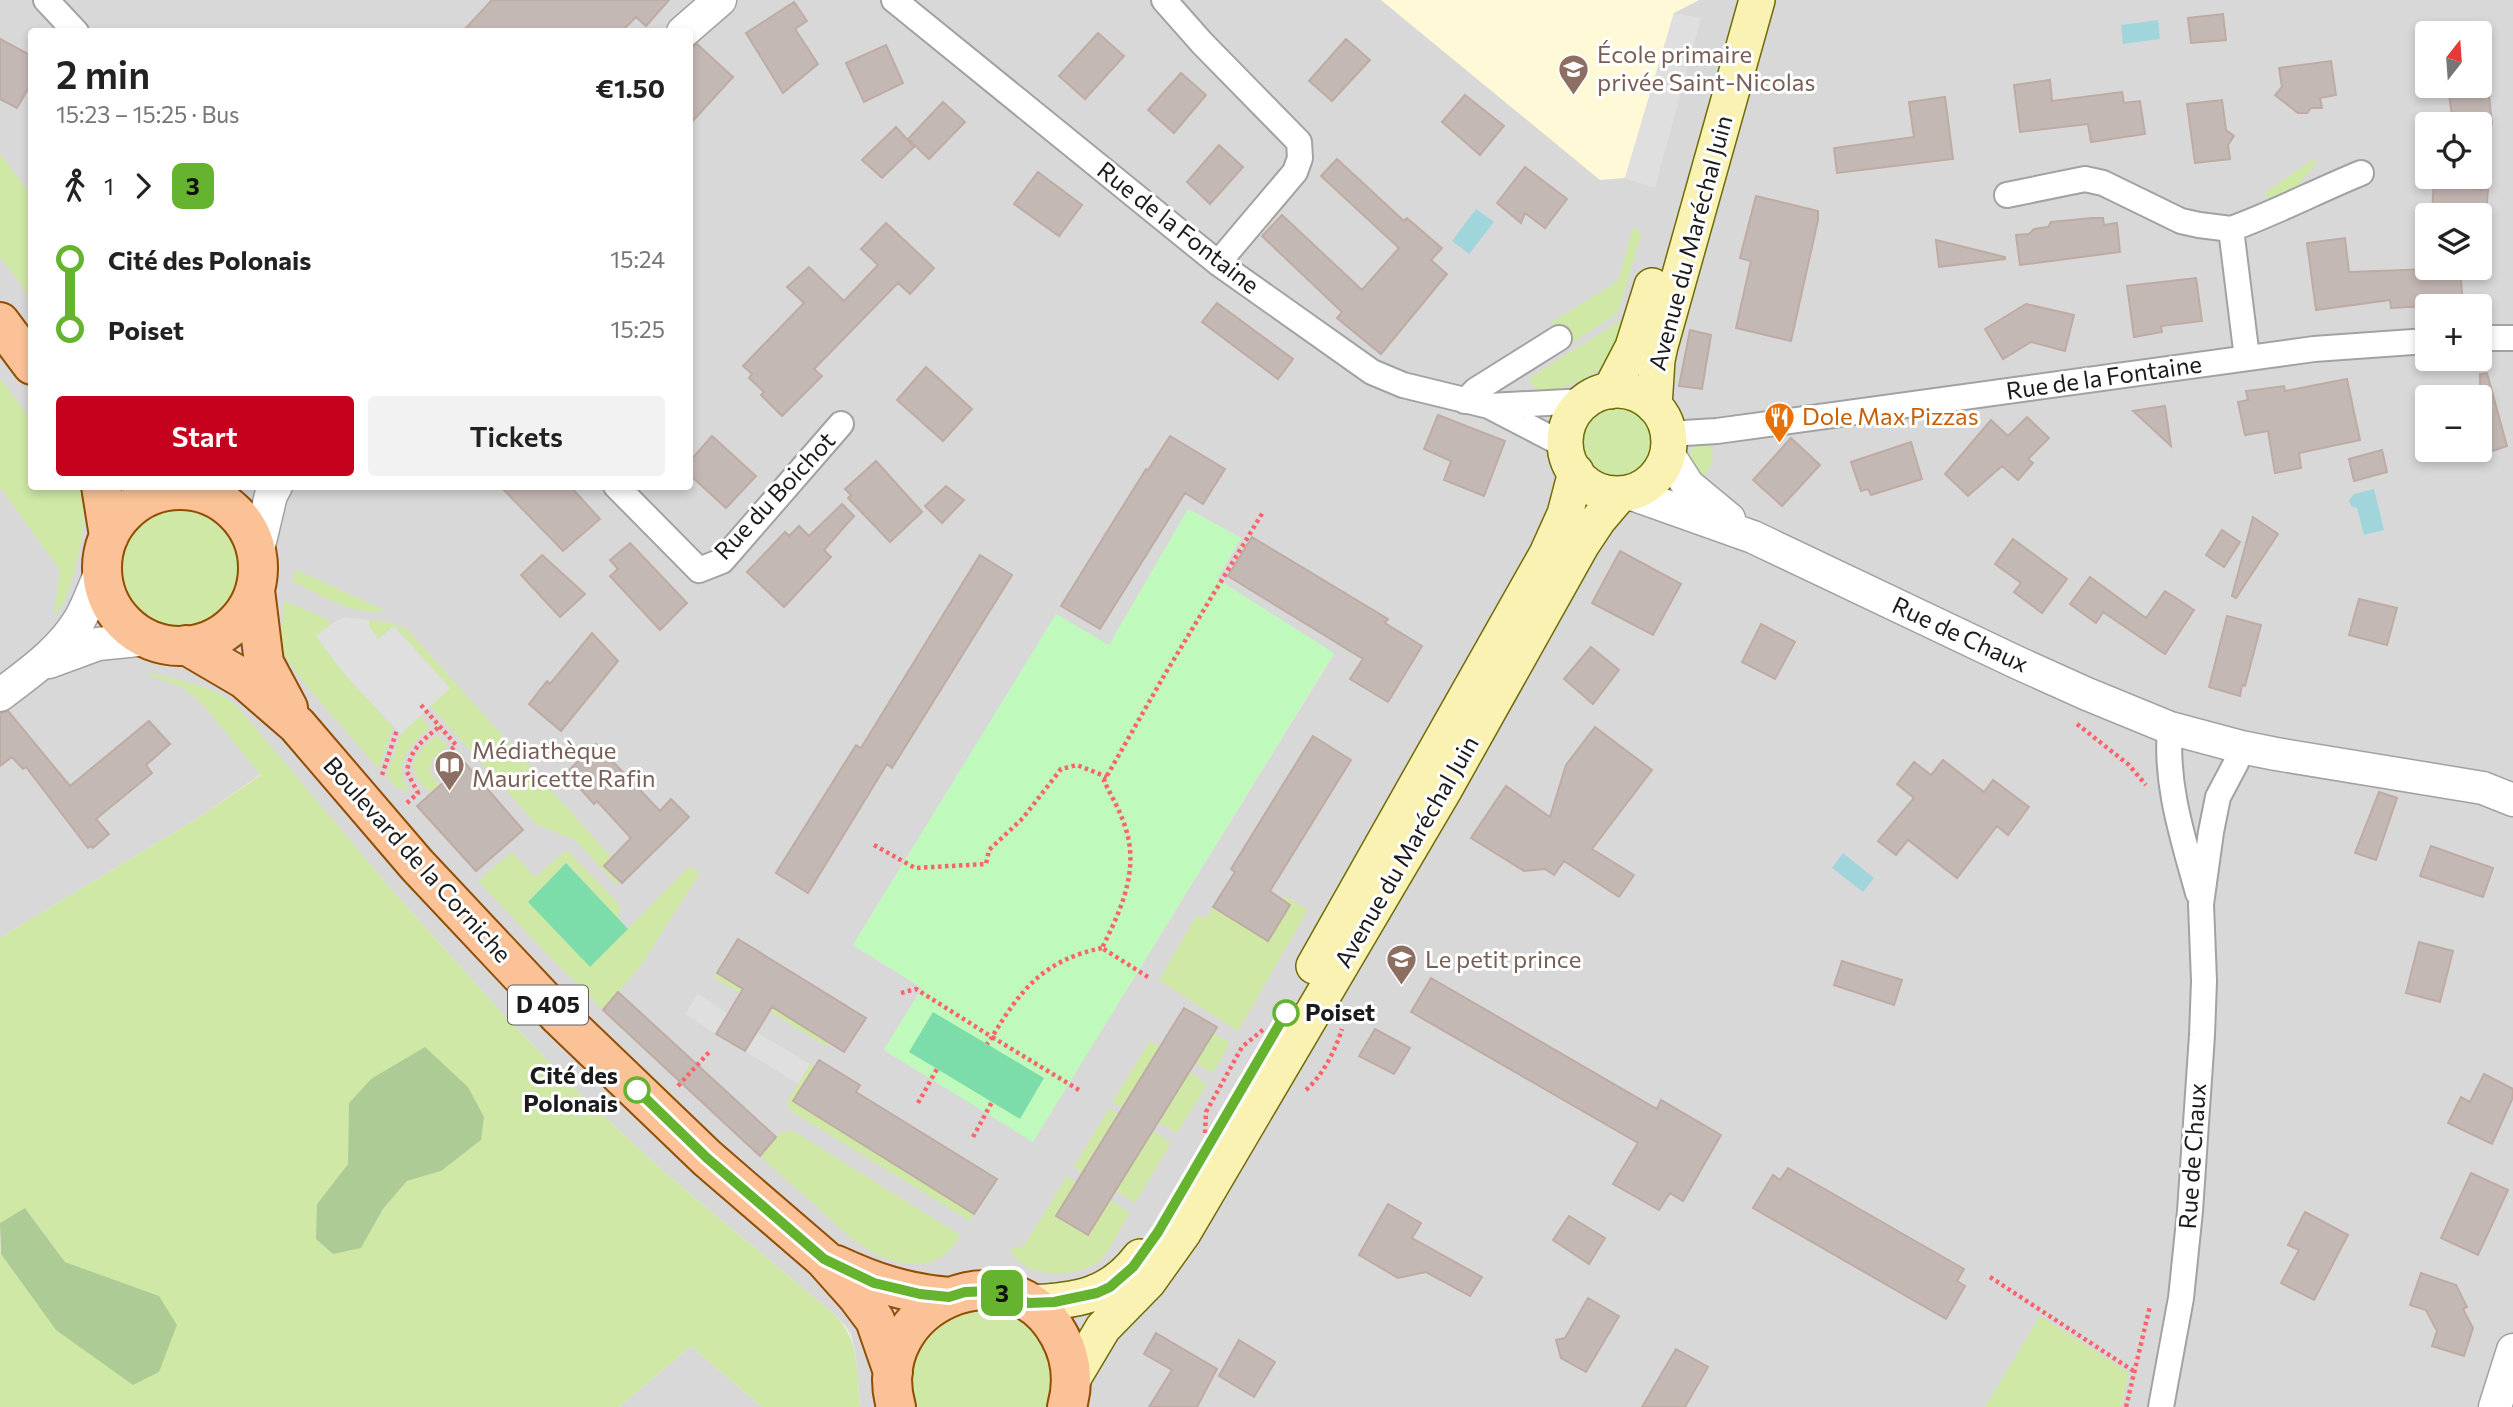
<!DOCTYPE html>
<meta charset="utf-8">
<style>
:root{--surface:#fff;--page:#f2f2f2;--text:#222;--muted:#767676;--accent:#c5011d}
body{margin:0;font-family:Commissioner,sans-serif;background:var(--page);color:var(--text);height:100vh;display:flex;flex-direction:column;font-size:26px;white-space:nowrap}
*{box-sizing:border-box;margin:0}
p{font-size:23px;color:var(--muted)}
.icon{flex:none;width:38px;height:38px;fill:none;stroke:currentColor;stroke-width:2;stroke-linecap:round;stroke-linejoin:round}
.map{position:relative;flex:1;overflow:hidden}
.side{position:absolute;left:28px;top:28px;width:665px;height:462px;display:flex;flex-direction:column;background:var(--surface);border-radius:7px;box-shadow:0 4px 10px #0003}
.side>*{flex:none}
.badge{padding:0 14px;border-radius:10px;font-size:24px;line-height:46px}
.needle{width:46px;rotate:17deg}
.controls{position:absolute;left:2415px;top:21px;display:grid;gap:14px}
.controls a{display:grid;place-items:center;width:77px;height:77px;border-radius:7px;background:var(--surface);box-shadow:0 4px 10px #0003;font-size:35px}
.map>.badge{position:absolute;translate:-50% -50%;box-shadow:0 0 0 4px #fff}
.legs{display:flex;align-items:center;gap:10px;height:77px;padding:0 28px;font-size:23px}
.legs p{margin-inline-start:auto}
.overview{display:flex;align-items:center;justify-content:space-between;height:119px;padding:0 28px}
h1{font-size:38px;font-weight:600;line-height:52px}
.cta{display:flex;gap:14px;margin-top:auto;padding:14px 28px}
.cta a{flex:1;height:80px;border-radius:7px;background:var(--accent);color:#fff;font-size:28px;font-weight:600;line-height:80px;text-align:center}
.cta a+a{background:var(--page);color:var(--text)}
ul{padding:0 28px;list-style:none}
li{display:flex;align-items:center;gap:24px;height:70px;font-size:26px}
li i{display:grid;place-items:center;width:10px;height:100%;margin:0 9px;background:currentColor}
li i::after{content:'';width:18px;height:18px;margin:-9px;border:5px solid;border-radius:50%;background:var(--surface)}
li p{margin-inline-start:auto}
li:first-child i{background:linear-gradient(#0000 50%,currentColor 0)}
li:last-child i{background:linear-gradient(currentColor 50%,#0000 0)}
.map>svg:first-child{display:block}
</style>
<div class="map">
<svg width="2513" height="1407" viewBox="0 0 2513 1407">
<rect width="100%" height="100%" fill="#ede7e0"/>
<!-- residential -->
<path fill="#d9d8d8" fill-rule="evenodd" d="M0,0h2513v1407h-1653l-4,-50 -5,-23 -5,-8 -12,-12 -169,-141 -84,-78 -78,-81 -113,-126 -109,-128 -83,58 -198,120zM32,32h658v454h-658zM2427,33h53v53h-53zM2427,124h53v53h-53zM2427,215h53v53h-53zM2427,306h53v53h-53zM2427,397h53v53h-53zM1188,509l53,29 -24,41 117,75 -301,487 -149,-91 38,-62 -69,-43 203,-330 53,31zM225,523l10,12 6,13 -83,81 -12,-7 -11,-9z
M691,1346l71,61h-143z"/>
<!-- education -->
<path fill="#fff9d7" d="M1381,0h318l-25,13 -49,165 -25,2z"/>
<!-- grass -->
<path fill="#cfe8a5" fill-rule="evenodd" d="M0,154l31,41v103l-31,-41z
M2315,158l1,6 -26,31 -23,5 -1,-8z
M1633,228l7,4 1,3 -23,78 -51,33 -15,-24 66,-41z
M1628,316c-6,13 -11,34 -20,45 -15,17 -49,29 -70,33l-9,-16z
M0,378l31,42 1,66 47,1 2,4c2,11 4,22 3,33 -4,24 -13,76 -30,92l6,-46 -60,-83z
M1581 442a37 37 0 1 1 74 0a37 37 0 1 1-74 0Z
M1711,445l2,15 -11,23 -13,-21 1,-11 6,-5z
M118 569a63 63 0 1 1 126 0a63 63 0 1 1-126 0Z
M296,570l88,40c-26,9 -69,-18 -92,-29z
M284,601l43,18 4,5 -14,12 28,39 48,52 -14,42 -73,-84 -21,-28 -4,-15z
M369,620l22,3 16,6 205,229 -8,8 18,17h-7l-41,-44 -37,-14 -107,-119 20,-18 -55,-61 -16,12 -11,-12z
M153,673c28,8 62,13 84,33l153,182 113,126 78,81 84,78 169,141c27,28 22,56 26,93h-98l-71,-61 -72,61h-619v-158l1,6 107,23 -43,-16 -39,-53 -26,14v-285l198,-120 63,-43 -60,-73 -19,-15 -36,-13zM348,1164l93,7 -34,10 -24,28 -22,39 -44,-44z
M420,716l10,11c-17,15 -41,40 -21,62l-5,2 -8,-4 -10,-11 15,-42z
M437,735l11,11 -15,13 -4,11 10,16 -8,7c-28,-25 -21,-36 6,-58z
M512,852l23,25 29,-25h5l48,50 4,7 -4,9 -50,-55 23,104 97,-98 5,-1 8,5 -60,94 -37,43 -55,-55 -70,-74z
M1284,896l24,14 -70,121 -79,-51 37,-64 6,2 7,-3 4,-8 55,34 22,-36 -8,-5z
M717,973l112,70 -2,4 -113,-70z
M1214,1033l16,10 -17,30 -18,-10z
M1150,1041l10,6 -37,61 -11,-6z
M810,1064l5,2 -21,35 180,113 -4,7 -179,-110 -4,-8 1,-3z
M1190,1072l17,13 -30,48 -19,-11z
M1109,1108l10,6 -37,59 -8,-6z
M788,1131l7,1 165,103c-8,16 -19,26 -37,28 -46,6 -80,-32 -110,-60 -18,-16 -36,-31 -53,-47l20,-23z
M1153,1131l18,12 -36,60 -19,-12z
M1067,1176l9,7 -20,33 32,19 22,-35 20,13c-8,12 -22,42 -33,50 -24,16 -74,16 -87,-14l14,-3z
M992,1306l36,15 26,40 -2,46h-140l-5,-38 30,-49z
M2040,1316l89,57 -8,34h-136z"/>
<!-- forest -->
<path fill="#adcc95" d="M425,1047l43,40 16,30 -3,23 -40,31 -34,10 -24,28 -22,39 -28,6 -17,-15 1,-35 31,-40 1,-61 22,-24z
M25,1208l40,54 94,34 18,29 -18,47 -26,13 -77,-55 -55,-76 -1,-31z"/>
<!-- park -->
<path fill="#bff9bb" d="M1188,509l53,29 -24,41 117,74 -301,489 -149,-92 38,-62 -69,-43 203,-331 53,31z"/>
<!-- pitch -->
<path fill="#7dddaa" d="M566,863l62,66 -38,38 -62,-65z
M933,1012l111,66 -24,41 -111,-67z"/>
<!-- parking -->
<path fill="#dfdfdf" d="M1674,13l27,5 -46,170 -30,-10z
M345,617l24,3v7l9,12 16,-13 56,62 -49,46 -56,-59 -29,-39 15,-12z
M698,994l30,20 -12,20 -31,-20z
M756,1032l54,32 -12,20 -53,-33z"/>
<!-- water -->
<path fill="#a0d6db" d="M2158,20l2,19 -37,5 -2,-19z
M1476,209l18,13 -25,32 -17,-13z
M2374,489l10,41 -20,5 -7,-27 -6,-2 -2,-6 5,-6z
M1843,853l31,25 -11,14 -31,-24z"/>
<!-- building -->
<path fill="#c4b8b4" stroke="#beaba3" stroke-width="2" d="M492,0h177l-23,26 -10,-9 -15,15h-159z
M794,2l13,19 -12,8 23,35 -35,29 -37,-60z
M2223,14l3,26 -35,3 -3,-25z
M1098,33l26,23 -39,43 -26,-23z
M0,39l32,17v26l-15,26 -17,-9z
M1346,39l24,21 -38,41 -23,-20z
M697,44l36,33 -43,47v-75z
M886,45l17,38 -39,19 -18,-39z
M2331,61l5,34 -16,3 2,10h-11l-4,5h-9l-23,-18 7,-8 -3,-19z
M1181,73l25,22 -32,38 -26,-23z
M2050,80l2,21 70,-9 2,11 16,-2 5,33 -54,8 -3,-18 -68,8 -6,-47z
M2448,86h40l4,38h-39z
M1465,95l39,31 -24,29 -38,-33z
M1945,97l8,62 -116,14 -3,-25 80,-11 -5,-35z
M2222,100l4,30 8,6 -6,9 2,14 -35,4 -8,-59z
M943,102l22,20 -36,37 -21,-20z
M896,127l18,20 -32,31 -20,-18z
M1219,145l24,22 -33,37 -23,-22z
M1337,159l67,62 3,-3 35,30 -11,12 16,14 -66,80 -44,-36 5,-6 -80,-76 20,-21 80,75 37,-42 -78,-72z
M1525,167l42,32 -22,29 -20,-15 -4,10 -24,-20z
M1038,172l44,33 -23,31 -45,-32z
M2434,177h41l-1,12 14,1 -2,25h-54z
M1756,196l62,15v9l-27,121 -55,-13 15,-67 -11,-3z
M2092,218h11l1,7 13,-2 3,29 -100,13 -4,-30 13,-1 5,-5 14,-2 3,-5z
M886,223l48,45 -24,26 -12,-11 -84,86 8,7 -40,40 -21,-21 3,-3 -15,-14 3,-4 -9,-8 61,-63 -17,-16 22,-20 35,34 34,-36 -17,-16z
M2345,238l4,34 111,-4 3,36 -72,4 -1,-8 -74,10 -9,-67z
M1936,240l69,17v2l-66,8z
M2196,278l6,43 -41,5 1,6 -28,5 -7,-51z
M1217,303l76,56 -15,20 -76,-57z
M2026,304l48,11 -9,36 -34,-9 -28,17 -18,-30z
M1690,330l21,5 -9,54 -23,-3z
M926,367l46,42 -29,32 -46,-41z
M2487,373l20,73 -27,9v-81z
M2347,379l13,61 -61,13 2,15 -26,5 -7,-42 -23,4 -7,-33 10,-2 -2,-9 38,-5 1,5z
M2165,406l6,40 -38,-35z
M1438,415l67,26 -21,55 -40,-16 7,-19 -27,-12z
M2027,417l22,21 -21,21 5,4 -15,17 -16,-14 -34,30 -23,-22 46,-54 17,16z
M712,436l44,40 -30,32 -36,-33v-14z
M1170,436l55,33 -22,35 -18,-11 -85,136 -39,-23 85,-137 2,1z
M1791,438l29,27 -38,41 -29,-26z
M1911,442l11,37 -51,16 -3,-6 -7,2 -10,-29z
M2382,450l5,22 -33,9 -5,-22z
M876,461l46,51 -32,30 -42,-44 3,-3 -6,-6z
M500,486h70l30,33 -37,32z
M946,486l18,14 -22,23 -17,-17z
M842,504l12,12 -30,34 7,7 -47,50 -37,-35 38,-40 4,4 10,-10 10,10z
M2253,517l25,17 -42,64 -4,-2z
M2222,530l18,12 -16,25 -18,-12z
M1252,537l136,82 -3,4 37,23 -34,56 -38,-23 13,-20 -135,-83z
M2013,539l54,40 -25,34 -28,-21 7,-9 -26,-19z
M630,543l57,60 -27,27 -50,-54 8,-7 -8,-9z
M1620,551l61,33 -28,51 -61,-32z
M542,555l43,39 -25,23 -39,-42z
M980,555l32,20 -120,193 -5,-4 -79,129 -32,-20 80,-128 5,3z
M2090,577l56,41 19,-27 29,19 -29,44 -62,-42 -7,11 -26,-19z
M2359,599l38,9 -10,37 -38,-10z
M2227,616l34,9 -16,61 -3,-1 -2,11 -31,-9z
M1761,624l34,18 -20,37 -33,-17z
M592,633l26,28 -57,70 -32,-27 18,-23 3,3z
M1591,647l28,23 -26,34 -29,-25z
M8,711l62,75 79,-65 21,23 -24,21 6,8 -56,46 13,15 -16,14 -2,-2 -3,2 -62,-81 -3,2 -11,-12 -12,9v-53z
M1595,727l57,43 -60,79 42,26 -15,22 -55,-36 -10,14 -9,-6 -21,2 -53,-33 35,-52 44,31 16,-52z
M1313,736l38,24 -81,131 20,14 -22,36 -55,-34 22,-35 -4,-3z
M596,744l64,67 11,-12 18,18 -67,66 -18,-17 27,-28 -34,-37 -3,3 -28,-31z
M1943,760l41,32 9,-12 36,27 -21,28 -11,-9 -40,52 -49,-38 -12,15 -18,-14 36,-43 -17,-14 17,-22 17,13z
M465,763l58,67 -47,41 -59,-65z
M2379,792l18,6 -21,62 -21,-7z
M2431,846l62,22 -10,29 -63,-21z
M738,939l128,79 -22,34 -72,-45 -27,44 -29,-17 27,-45 -26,-16z
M2419,942l34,9 -13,51 -34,-9z
M1842,961l60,19 -8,25 -60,-20z
M1431,978l226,131 4,-9 60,35 -38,66 -13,-8 -11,17 -46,-26 25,-41 -227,-131z
M618,992l158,145 -16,19 -157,-146z
M1184,1008l33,19 -129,208 -32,-19z
M1375,1029l35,19 -16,26 -35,-18z
M819,1060l41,25 -4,7 141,87 -23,35 -181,-113z
M2484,1074l29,15v8l-21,47 -44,-21 13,-26 9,5z
M1788,1168l176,101 -7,12 8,5 -19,33 -193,-111 20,-33 7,5z
M2471,1173l37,17 -30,65 -37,-17z
M1388,1204l33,19 -9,15 70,39 -12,19 -44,-24 -28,6 -39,-23z
M2305,1212l43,23 -34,65 -33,-17 18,-33 -11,-5z
M1569,1216l36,22 -16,26 -36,-24z
M2421,1273l35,12 11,22 -4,2 10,19 -9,28 -32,-10 5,-15 -11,-21 -16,-5z
M1588,1298l31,18 -33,56 -25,-14 -5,-18 9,-2z
M1156,1333l61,36 -20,38h-48l23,-37 -28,-16z
M1239,1340l36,22 -21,35 -35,-21z
M1676,1349l32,18 -23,40h-43z"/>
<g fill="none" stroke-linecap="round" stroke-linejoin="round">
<defs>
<path id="minor" d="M46,0l30,32
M894,0l324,263 154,109 31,13 86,21 77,40
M1164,0l38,43 97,99 1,16 -5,14 -77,91
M2007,195l78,-16 18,4 78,38 18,4 32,4
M2480,338h33
M2247,358l-16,-129c44,-16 86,-38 130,-56
M1465,401l11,-11 83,-52
M1489,406l97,-5
M1668,434l49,-3 597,-82 113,-8
M616,486l83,84 23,-9 119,-137
M2170,728c-5,57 13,110 28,165
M2161,1407l20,-109 9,-87 12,-176 2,-54 -3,-77 10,-72 7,-35 18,-34 5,-16"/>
<path id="tertiary" d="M683,32l37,-32
M1668,454l20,31 41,34
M200,493l23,-7
M1629,493l124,44 263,125 71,32 83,34 71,19 35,7 207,34 30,12
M257,554l14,-59 5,-9
M49,662l49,-18 50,-5
M0,695c29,-22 61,-44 80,-76 9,-16 15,-34 22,-50
M2495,1407l18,-57"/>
<path id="secondary" d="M1565 442a52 52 0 1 1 104 0a52 52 0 1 1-104 0Z
M1610,391l23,-44 19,-61
M1654,406l3,-46 3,-14 97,-346
M1314,966l233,-412 18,-40 11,-42
M1028,1303c47,-2 82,-6 112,-46
M1072,1380l31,-52 45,-46 35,-49 261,-443 138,-246 16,-24 22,-26"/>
<path id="primary" d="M0,322l32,43
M101,486l8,50
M102 568a78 78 0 1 1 156 0a78 78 0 1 1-156 0Z
M255,590l9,73 24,45
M186,645l58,34 53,46 120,140 141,150 149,143 117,101 33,37 18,24 18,52
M836,1265c39,18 69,28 113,32
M896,1407c-29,-102 113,-164 163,-72 13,23 15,47 8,72"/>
</defs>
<!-- minor casing -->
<use href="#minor" stroke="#a2a2a2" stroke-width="28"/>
<!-- tertiary casing -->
<use href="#tertiary" stroke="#a2a2a2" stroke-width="35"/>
<!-- secondary casing -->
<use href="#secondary" stroke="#6f6b05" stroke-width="38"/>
<!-- primary casing -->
<use href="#primary" stroke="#914d01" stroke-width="42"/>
<!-- path -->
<path stroke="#f9656b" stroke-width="4.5" stroke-dasharray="3.5 3.5" stroke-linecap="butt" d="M421,705l35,40c-11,11 -22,22 -10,35
M2077,724l52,41 17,20
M382,775l15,-45
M407,803l11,-10 -11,-21c3,-23 16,-32 33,-46
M874,845l41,23 71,-4 3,-14 34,-32 38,-49 16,-4 30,12
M1148,977l-46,-29c17,-34 35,-72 26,-111 -4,-19 -15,-38 -24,-56l61,-107 98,-162
M901,993l15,-4 76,48 -5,7
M678,1086l33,-36
M1079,1090l-87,-53c29,-48 52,-77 110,-89
M1306,1090c17,-15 29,-39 36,-61
M918,1103l19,-34
M1205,1133l1,-21 36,-65 23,-19
M973,1137l19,-35
M1990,1277l145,95
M2126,1407l24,-101"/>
<!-- minor -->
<use href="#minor" stroke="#fff" stroke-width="24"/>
<!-- tertiary -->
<use href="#tertiary" stroke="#fff" stroke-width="32"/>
<!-- secondary -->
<use href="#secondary" stroke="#f9f2b2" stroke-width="35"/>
<!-- primary -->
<use href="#primary" stroke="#fbc297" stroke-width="38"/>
</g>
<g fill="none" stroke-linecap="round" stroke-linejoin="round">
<defs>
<path id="line-1" d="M637,1090l70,68 117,101 50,24 46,11 29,3 16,-5 27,-1 19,4 17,8 26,-1 43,-9 13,-6 23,-20 25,-35 128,-219"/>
</defs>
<!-- line-1 casing -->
<use href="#line-1" stroke="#fff" stroke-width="16"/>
<!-- line-1 -->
<use href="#line-1" stroke="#65b32e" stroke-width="10"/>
</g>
<!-- icons -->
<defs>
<symbol id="school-pin" viewBox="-11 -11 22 30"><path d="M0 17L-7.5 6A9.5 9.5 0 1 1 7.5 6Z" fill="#8d6e63" stroke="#fff"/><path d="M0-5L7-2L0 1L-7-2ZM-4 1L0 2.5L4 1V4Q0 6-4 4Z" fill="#fff"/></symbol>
<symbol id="restaurant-pin" viewBox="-11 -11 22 30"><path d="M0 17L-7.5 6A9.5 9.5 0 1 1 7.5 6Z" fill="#e8710a" stroke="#fff"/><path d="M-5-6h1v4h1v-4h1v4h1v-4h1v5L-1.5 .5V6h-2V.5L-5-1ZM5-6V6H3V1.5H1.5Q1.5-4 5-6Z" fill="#fff"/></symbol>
<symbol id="library-pin" viewBox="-11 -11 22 30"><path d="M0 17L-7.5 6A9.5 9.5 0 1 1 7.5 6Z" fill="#8d6e63" stroke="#fff"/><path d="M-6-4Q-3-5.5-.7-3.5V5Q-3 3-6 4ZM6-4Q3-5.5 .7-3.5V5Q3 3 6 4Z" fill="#fff"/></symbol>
</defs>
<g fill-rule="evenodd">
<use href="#school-pin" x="1556" y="52" width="35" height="47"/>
<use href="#restaurant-pin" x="1762" y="400" width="35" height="47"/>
<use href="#library-pin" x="432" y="748" width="35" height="47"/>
<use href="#school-pin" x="1384" y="942" width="35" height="47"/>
</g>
<!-- markers -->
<g fill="#fff" stroke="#65b32e" stroke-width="3.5">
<circle cx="1286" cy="1013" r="12"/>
<circle cx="637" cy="1090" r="12"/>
</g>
<g text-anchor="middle" stroke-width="6" stroke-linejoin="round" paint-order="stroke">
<!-- shield labels -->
<rect fill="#fff" stroke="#5f5f5f" stroke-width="2" x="508" y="985.5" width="80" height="39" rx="5"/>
<g font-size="23" font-weight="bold" fill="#1b1b1b">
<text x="548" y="1013">D 405</text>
</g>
<!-- education labels -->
<g font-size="24" fill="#785e54" stroke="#fff" text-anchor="start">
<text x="1597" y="63">École primaire<tspan x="1597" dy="28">privée Saint-Nicolas</tspan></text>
<text x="472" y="759">Médiathèque<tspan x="472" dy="28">Mauricette Rafin</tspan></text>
<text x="1425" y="968">Le petit prince</text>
</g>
<!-- street labels -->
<g font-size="24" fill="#1b1b1b" stroke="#fff">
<text transform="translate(1178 228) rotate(38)" y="8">Rue de la Fontaine</text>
<text transform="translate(1691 243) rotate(-75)" y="8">Avenue du Maréchal Juin</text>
<text transform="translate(2104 378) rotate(-8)" y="8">Rue de la Fontaine</text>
<text transform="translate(775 496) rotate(-47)" y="8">Rue du Boichot</text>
<text transform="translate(1960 635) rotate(25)" y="8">Rue de Chaux</text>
<text transform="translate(1407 852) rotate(-60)" y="8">Avenue du Maréchal Juin</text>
<text transform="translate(417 860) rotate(48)" y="8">Boulevard de la Corniche</text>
<text transform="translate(2193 1156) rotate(-86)" y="8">Rue de Chaux</text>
</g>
<!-- food labels -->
<g font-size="24" fill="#c56008" stroke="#fff" text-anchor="start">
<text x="1802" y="425">Dole Max Pizzas</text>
</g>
<!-- stop labels -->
<g font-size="24" font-weight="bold" fill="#1b1b1b" stroke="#fff" text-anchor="start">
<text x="1305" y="1021">Poiset</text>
<text x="618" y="1084" text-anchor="end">Cité des<tspan x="618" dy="28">Polonais</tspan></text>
</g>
</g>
</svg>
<div class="controls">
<a><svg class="needle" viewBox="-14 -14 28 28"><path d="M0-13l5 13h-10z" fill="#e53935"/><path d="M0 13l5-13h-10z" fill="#767676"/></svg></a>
<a><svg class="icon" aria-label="locate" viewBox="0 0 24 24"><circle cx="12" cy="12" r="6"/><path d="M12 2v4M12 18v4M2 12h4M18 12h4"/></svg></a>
<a><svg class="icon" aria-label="layers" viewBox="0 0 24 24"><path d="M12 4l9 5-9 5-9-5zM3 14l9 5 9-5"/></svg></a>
<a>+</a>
<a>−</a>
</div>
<b class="badge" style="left:1002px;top:1293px;background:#65b32e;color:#111">3</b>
<section class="side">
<div class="overview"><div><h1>2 min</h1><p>15:23 – 15:25 · Bus</p></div><b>€1.50</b></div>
<div class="legs"><svg class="icon" aria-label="walk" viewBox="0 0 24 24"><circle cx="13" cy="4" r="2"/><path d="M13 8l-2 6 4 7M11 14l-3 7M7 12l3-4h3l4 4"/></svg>1<svg class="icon" aria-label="forward" viewBox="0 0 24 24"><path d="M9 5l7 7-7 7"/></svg><b class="badge" style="background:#65b32e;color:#111">3</b></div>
<ul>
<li><i style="color:#65b32e"></i><b>Cité des Polonais</b><p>15:24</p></li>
<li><i style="color:#65b32e"></i><b>Poiset</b><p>15:25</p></li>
</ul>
<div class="cta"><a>Start</a><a>Tickets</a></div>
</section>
</div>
